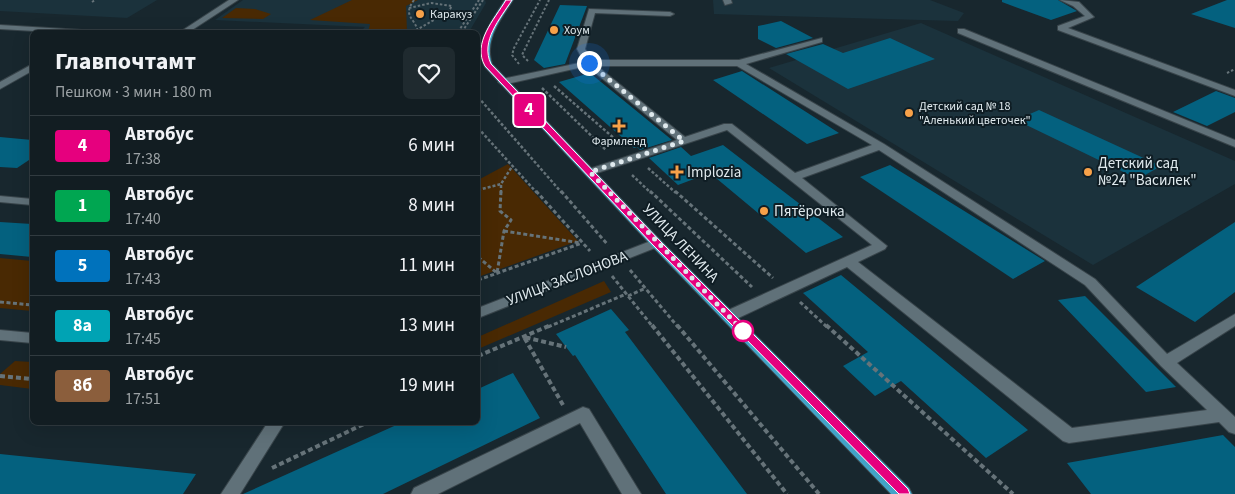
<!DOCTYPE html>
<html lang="ru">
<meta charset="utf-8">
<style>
:root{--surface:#121d22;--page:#1f2a2f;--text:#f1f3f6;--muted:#9ca2a5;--line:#313b40}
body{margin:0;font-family:"Source Sans 3",sans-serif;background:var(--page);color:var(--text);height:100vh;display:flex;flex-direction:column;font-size:19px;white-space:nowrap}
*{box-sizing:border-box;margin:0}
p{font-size:16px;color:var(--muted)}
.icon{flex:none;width:28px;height:28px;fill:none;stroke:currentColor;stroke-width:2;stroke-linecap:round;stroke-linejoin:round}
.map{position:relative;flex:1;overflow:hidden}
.panel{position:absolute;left:30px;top:30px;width:450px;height:395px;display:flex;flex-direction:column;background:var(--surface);border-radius:8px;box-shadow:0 5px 20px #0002,0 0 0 1px var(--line)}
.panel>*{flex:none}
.badge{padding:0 10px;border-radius:4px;font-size:18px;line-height:32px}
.you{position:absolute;width:25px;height:25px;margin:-12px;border:4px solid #fff;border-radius:50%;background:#1a73e8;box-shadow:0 0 0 8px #1a73e833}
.map>.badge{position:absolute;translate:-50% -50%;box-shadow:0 0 0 2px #fff}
.round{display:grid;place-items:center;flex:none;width:52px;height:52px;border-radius:8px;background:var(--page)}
.overview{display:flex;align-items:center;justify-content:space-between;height:85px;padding:0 25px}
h1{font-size:24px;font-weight:700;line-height:38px}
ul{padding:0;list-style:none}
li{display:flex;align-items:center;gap:15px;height:60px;padding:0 25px;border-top:1px solid var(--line)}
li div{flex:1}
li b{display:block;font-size:19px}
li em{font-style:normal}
li .badge{min-width:55px;font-weight:700;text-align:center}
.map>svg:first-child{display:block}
</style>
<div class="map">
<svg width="1235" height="494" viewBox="0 0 1235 494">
<rect width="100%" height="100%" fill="#18272e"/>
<!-- built -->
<path fill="#1b323c" d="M0,0h157l-30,18 -127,-7z
M243,0h242l1,3 -17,29h-109l5,-5 -150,-7z
M713,0h217l34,13 -6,8 -244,-7z
M921,23l314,138v23l-142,81 -324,-197z"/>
<!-- green -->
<path fill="#492903" d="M352,0h66l-12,6 1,26h-39l2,-8 -60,-4z
M236,8l19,1 16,5 -8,5 -41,-1z
M508,164l70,77 -100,36v-97z
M0,258l32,3v50l-32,-3z
M604,281l7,11 -133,57v-12z
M15,361l17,1v27l-32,-4v-11z"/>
<!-- building -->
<path fill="#04617f" d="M1002,0h56l19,11 -26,9 -49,-18z
M1227,0h8v28l-44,-14z
M560,5l27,1 -22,58 -21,4 -10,-8z
M781,21l32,17 -37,10 -18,-9v-13z
M890,38l45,21 -87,30 -62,-35 37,-10 20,9z
M742,71l3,2 94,60 -32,11 -94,-64z
M590,73l82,67 -32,10 -3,-3 -3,1 -75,-66z
M1216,91l19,7v14l-28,14 -34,-14z
M1039,110l122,56 -23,13 -122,-59z
M0,137l32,3v18l-15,10 -17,-1z
M723,145l120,92 -37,16 -96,-80 -32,12 -29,-27 32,-11 10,9z
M890,165l155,96 -32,18 -153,-102z
M0,222l32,2v33l-32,-3z
M1235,222v70l-40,30 -59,-35z
M841,275l187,155 -42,28 -85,-77 -26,15 -32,-30 25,-14 -65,-59z
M1085,296l91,91 -30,5 -88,-92z
M611,309l18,21 -4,2 122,162h-81l-91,-139 -2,1 -17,-22z
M513,373l27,45 -157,76h-140l160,-72h75v-33z
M1223,435l12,12v47h-144l-24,-31z
M0,454l196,20 -13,20h-183z"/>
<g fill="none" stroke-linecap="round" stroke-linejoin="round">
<defs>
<path id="minor" d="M229,0h9l-49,32h-9z
M723,0h8l1,3 -7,2z
M1060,0l19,2 15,15 -26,11 167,62v6l-177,-66v-4l27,-10 -12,-10z
M589,9l81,3 4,2 -4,2 -75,-3 -10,36 7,11h147l83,-22v4l-76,22 138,80 211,135 72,75 68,-40v12l-58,37 58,54v17l-6,-2 -10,-10 -150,21 -6,-2 -216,-174 -113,53h-10l-2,-4 2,-4 148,-67 -145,-115 -133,44h-8l-1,-2 1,-2 91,-30 -90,-74 -85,19 -4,-3 4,-3 82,-17 -7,-13zM597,66h140l135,79 -77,28 -63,-49h-8l-39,13zM879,150l206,135 76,81 46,44 -135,18 -214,-166 27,-13 2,-3 -85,-68z
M0,25l82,5 4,2h-34l-52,-3z
M958,29h6l271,111v7l-277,-114z
M29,66h3v5l-32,18v-7z
M0,196l32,3v6l-32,-3z
M656,239l4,1 2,3 -2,3 -182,72v-10z
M0,330l32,3v10l-32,-3z
M583,407l6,2 52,85h-19l-42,-71 -142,71h-27l3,-6z
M268,422h17l-45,72h-19z"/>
<path id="major" d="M505,0h8c-13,20 -29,40 -21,64l168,176 249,248 3,6h-21l-239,-248 -167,-179c-12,-24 8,-47 20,-67z"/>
</defs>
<!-- minor casing -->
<use href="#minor" stroke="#38444a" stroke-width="2"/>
<!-- major casing -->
<use href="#major" stroke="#38444a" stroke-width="2"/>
<!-- path-far3 -->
<path stroke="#667379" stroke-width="2" stroke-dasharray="2.5 2" stroke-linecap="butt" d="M414,0c-12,17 1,17 4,32
M92,2l3,-2
M409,8l22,-5 21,3 -4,6 -30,17
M458,32l21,-32
M462,32l21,-32
M528,61l-6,-6 27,-55
M519,64l-7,-9 2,-7 26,-48
M1227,73l8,-4"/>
<!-- path-far2 -->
<path stroke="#667379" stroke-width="2.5" stroke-dasharray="3 2" stroke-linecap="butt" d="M554,86l69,60
M542,88l64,62
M478,97l84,96
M478,128l59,65
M648,168l28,25
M632,175l19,18
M478,190l23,-6
M501,193v-9l12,-19"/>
<!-- path-far1 -->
<path stroke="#667379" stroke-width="3" stroke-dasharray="4 2.5" stroke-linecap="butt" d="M536,191l54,60
M561,191l47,54
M650,191l102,96
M675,191l98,87
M504,231l77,12
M478,257l19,16 7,-42 7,-11 -11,-9 1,-20
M630,270l48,57
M612,276l41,51
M478,280l104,-37
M628,296l18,-8
M0,302l32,3
M800,302l27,25
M548,327l78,-33"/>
<!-- path -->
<path stroke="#667379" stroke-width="4" stroke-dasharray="5 3" stroke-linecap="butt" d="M652,325l135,169
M677,325l142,169
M826,325l187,169
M478,356l73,-31
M0,376l32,3
M563,405l-39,-68 42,10
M272,468l96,-46"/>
<!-- minor -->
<use href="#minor" fill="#607179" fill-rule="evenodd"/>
<!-- major -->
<use href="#major" fill="#42a3c7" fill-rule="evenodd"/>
</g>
<!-- line -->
<path fill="#e6007e" stroke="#fff" d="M506,0h6c-12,19 -32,41 -21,64l169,177 248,248 2,5h-11l-246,-249 -168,-179c-13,-23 9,-46 21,-66z"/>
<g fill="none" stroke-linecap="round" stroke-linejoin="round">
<!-- walk -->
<path stroke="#dfe9ed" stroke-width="5" stroke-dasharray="0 9" d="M589,63l95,78 -94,31 156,162 -3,-3"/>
</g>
<!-- markers -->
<g fill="#f7a149" stroke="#0f1d24" stroke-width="2">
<circle cx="420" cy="14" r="5"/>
<circle cx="554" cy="30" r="5"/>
<circle cx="909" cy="113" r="5"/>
<path d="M616.5 118.5h5v5h5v5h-5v5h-5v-5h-5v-5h5z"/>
<path d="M674.5 164.5h5v5h5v5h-5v5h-5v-5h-5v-5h5z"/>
<circle cx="1088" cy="172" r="5"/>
<circle cx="764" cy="211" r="5"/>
</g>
<circle fill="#fff" stroke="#e6007e" stroke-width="2.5" cx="743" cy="331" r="10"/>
<g text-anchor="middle" stroke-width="4" stroke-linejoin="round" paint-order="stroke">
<!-- far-poi labels -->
<g font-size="12" fill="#dfe9ed" stroke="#0f1d24" text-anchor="start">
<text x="430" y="18">Каракуз</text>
<text x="564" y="34">Хоум</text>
<text x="919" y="110">Детский сад № 18<tspan x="919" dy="14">"Аленький цветочек"</tspan></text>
<text x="619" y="145" text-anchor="middle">Фармленд</text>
</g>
<!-- poi labels -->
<g font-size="15" fill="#dfe9ed" stroke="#0f1d24" text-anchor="start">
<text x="1098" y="168">Детский сад<tspan x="1098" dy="17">№24 "Василек"</tspan></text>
<text x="687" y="177">Implozia</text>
<text x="774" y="216">Пятёрочка</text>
</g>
<!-- street labels -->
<g font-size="15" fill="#dfe9ed" stroke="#0f1d24">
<text transform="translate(681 243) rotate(46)" y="5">УЛИЦА ЛЕНИНА</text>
<text transform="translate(567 278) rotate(-21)" y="5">УЛИЦА ЗАСЛОНОВА</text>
</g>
</g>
</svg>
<div class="you" style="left:589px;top:63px"></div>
<b class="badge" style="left:529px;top:110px;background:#e6007e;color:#fff">4</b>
<section class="panel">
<div class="overview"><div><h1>Главпочтамт</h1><p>Пешком · 3 мин · 180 m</p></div><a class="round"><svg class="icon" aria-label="heart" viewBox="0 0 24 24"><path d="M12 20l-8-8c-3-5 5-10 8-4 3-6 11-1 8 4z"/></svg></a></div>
<ul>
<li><span class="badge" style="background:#e6007e;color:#fff">4</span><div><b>Автобус</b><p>17:38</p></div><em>6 мин</em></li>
<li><span class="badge" style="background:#00a651;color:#fff">1</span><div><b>Автобус</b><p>17:40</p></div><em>8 мин</em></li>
<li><span class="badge" style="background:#0072bc;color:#fff">5</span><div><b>Автобус</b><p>17:43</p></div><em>11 мин</em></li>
<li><span class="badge" style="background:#00a3b4;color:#fff">8а</span><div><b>Автобус</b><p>17:45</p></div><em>13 мин</em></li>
<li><span class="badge" style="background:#8b5e3c;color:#fff">8б</span><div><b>Автобус</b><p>17:51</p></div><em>19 мин</em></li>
</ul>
</section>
</div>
